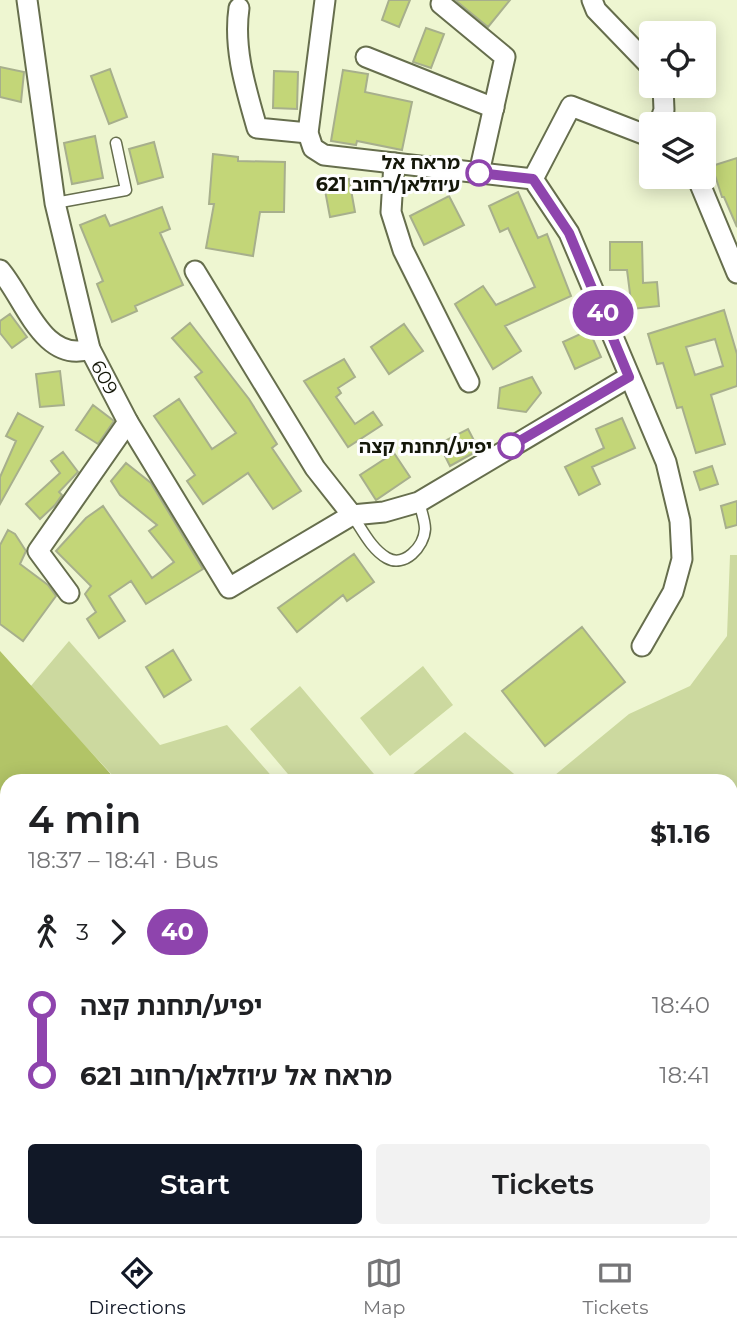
<!DOCTYPE html>
<meta charset="utf-8">
<style>
:root{--surface:#fff;--page:#f2f2f2;--text:#202124;--muted:#757577;--line:#e0e0e0;--accent:#111827}
body{margin:0;font-family:Montserrat,"Noto Sans Hebrew",sans-serif;background:var(--page);color:var(--text);height:100vh;display:flex;flex-direction:column;font-size:26px;white-space:nowrap}
*{box-sizing:border-box;margin:0}
p{font-size:23px;color:var(--muted)}
.icon{flex:none;width:38px;height:38px;fill:none;stroke:currentColor;stroke-width:2;stroke-linecap:round;stroke-linejoin:round}
.map{position:relative;flex:1;overflow:hidden}
.details{position:absolute;left:0px;top:774px;width:738px;height:464px;display:flex;flex-direction:column;background:var(--surface);border-radius:21px 21px 0 0;box-shadow:0 4px 18px #0003}
.details>*{flex:none}
.badge{padding:0 14px;border-radius:23px;font-size:24px;line-height:46px}
.fabs{position:absolute;left:639px;top:21px;display:grid;gap:14px}
.fabs a{display:grid;place-items:center;width:77px;height:77px;border-radius:7px;background:var(--surface);box-shadow:0 4px 18px #0003;font-size:35px}
.map>.badge{position:absolute;translate:-50% -50%;box-shadow:0 0 0 4px #fff}
.legs{display:flex;align-items:center;gap:10px;height:77px;padding:0 28px;font-size:23px}
.legs p{margin-inline-start:auto}
.overview{display:flex;align-items:center;justify-content:space-between;height:119px;padding:0 28px}
h1{font-size:38px;font-weight:600;line-height:52px}
.action{display:flex;gap:14px;margin-top:auto;padding:14px 28px}
.action a{flex:1;height:80px;border-radius:7px;background:var(--accent);color:#fff;font-size:28px;font-weight:600;line-height:80px;text-align:center}
.action a+a{background:var(--page);color:var(--text)}
ul{padding:0 28px;list-style:none}
li{display:flex;align-items:center;gap:24px;height:70px;font-size:26px}
li i{display:grid;place-items:center;width:10px;height:100%;margin:0 9px;background:currentColor}
li i::after{content:'';width:18px;height:18px;margin:-9px;border:5px solid;border-radius:50%;background:var(--surface)}
li p{margin-inline-start:auto}
li:first-child i{background:linear-gradient(#0000 50%,currentColor 0)}
li:last-child i{background:linear-gradient(currentColor 50%,#0000 0)}
.tabs{display:flex;justify-content:space-around;align-items:center;height:98px;border-top:2px solid var(--line);background:var(--surface);font-size:19px;color:var(--muted)}
.tabs a{display:grid;justify-items:center;gap:4px}
.tabs .on{color:var(--accent)}
.map>svg:first-child{display:block}
</style>
<div class="map">
<svg width="737" height="1236" viewBox="0 0 737 1236">
<rect width="100%" height="100%" fill="#eef6d1"/>
<!-- green -->
<path fill="#ccd99f" d="M730,555h7v681h-488l-2,-6h485v-450h-183l80,-66 61,-28 37,-50z
M69,641l91,104 67,-20 48,55h-158l-87,-93z
M423,666l30,39 -63,51 -30,-38z
M300,686l79,94h-86l-43,-51z
M465,732l56,48h-115z"/>
<!-- forest -->
<path fill="#b2c467" d="M0,651l116,129h-109v450h232l1,6h-240z"/>
<!-- building -->
<path fill="#c3d678" stroke="#a7af8c" stroke-width="2" fill-rule="evenodd" d="M389,0h21l-11,27 -17,-7z
M455,0h55l-22,27z
M426,28l18,6 -13,34 -18,-6z
M0,67l24,5 -3,30 -21,-5z
M110,69l17,48 -18,7 -18,-48z
M343,70l25,4 -3,18 47,10 -10,48 -45,-9 -1,4 -25,-4z
M274,71l24,1 -1,37 -24,-1z
M95,136l8,42 -31,6 -8,-41z
M154,142l9,35 -25,7 -9,-35z
M213,154l25,3v4l47,1 -1,50h-24l-7,44 -47,-8 8,-44h-5z
M737,158v69l-13,-30h-2l-10,-31z
M349,179l6,33 -25,5 -6,-32z
M518,192l20,46 9,-4 24,62 -66,30 16,25 -28,18 -38,-65 28,-18 13,19 39,-18 -27,-59 -8,4 -11,-26z
M449,196l15,29 -40,20 -14,-29z
M162,207l8,22 -10,4 23,52 -48,21 2,5 -25,11 -15,-38 6,-3 -23,-56 25,-10 5,11z
M610,242h32l1,41 14,-1 2,24 -27,3 -5,-39h-17z
M724,310l13,44v32l-26,9 14,49 -29,9 -14,-46 -5,1 -14,-45 -6,1 -9,-30zM715,339l8,27 -28,9 -9,-28z
M10,314l17,23 -15,11 -12,-15v-12z
M190,323l59,76 28,45 -5,4 29,43 -28,18 -25,-36 -45,31 -16,-23 8,-6 -41,-59 25,-17 33,50 24,-16 -41,-56 7,-5 -30,-34z
M404,324l19,27 -34,23 -18,-27z
M589,330l12,27 -26,12 -12,-27z
M344,359l11,18 -17,11 3,5 -5,4 19,27 18,-12 9,13 -34,22 -44,-66z
M60,371l4,34 -24,2 -4,-33z
M532,377l9,16 -15,19 -28,-4 2,-20z
M93,405l21,16 -16,23 -22,-14z
M18,413l25,14 -43,77v-27l16,-36 -10,-5z
M622,418l13,30 -43,19 8,17 -21,11 -14,-28 39,-19 -8,-19z
M468,429l11,21 -29,16 -11,-22z
M63,452l15,20 -19,20 3,3 -7,10 -15,14 -14,-15 34,-31 -9,-12z
M394,453l16,24 -34,23 -16,-25z
M126,463l25,20 52,86 -57,35 -15,-23 -22,15 16,25 -26,17 -12,-19 9,-7 -11,-18 6,-8 -35,-35 30,-33 17,-12 49,72 22,-16 -25,-31 8,-6 -37,-30 -9,-14z
M712,466l6,18 -18,6 -6,-18z
M737,501v24l-11,3 -5,-22z
M8,530l7,4 11,17 -6,13 28,21 8,11 -33,45 -23,-17v-79z
M354,554l20,28 -27,19 -4,-6 -46,37 -19,-24z
M582,627l43,55 -80,64 -43,-55z
M173,650l18,30 -27,17 -18,-30z"/>
<g fill="none" stroke-linecap="round" stroke-linejoin="round">
<defs>
<path id="service" d="M55,203l71,-13 -10,-47
M352,515c10,14 19,34 35,43 17,10 37,-11 38,-29 0,-8 -4,-19 -6,-27"/>
<g id="minor">
<path id="s1" d="M27,0l28,203 35,146 38,73 101,166 123,-73"/>
<path d="M325,0l-17,133 5,15 11,7 209,24 36,54 97,229 14,59 2,38 -9,33 -31,54"/>
<path d="M592,0l4,10 55,57"/>
<path d="M441,4l64,53 -26,116"/>
<path d="M239,8c-6,41 7,81 18,120l51,5"/>
<path d="M366,57l128,51"/>
<path d="M659,124l5,-14 -1,-24"/>
<path d="M394,163l-3,49 12,38 66,132"/>
<path d="M697,177l40,96"/>
<path d="M533,179l38,-73 80,31"/>
<path d="M0,270c25,29 43,94 90,79"/>
<path d="M195,271l120,197 37,47 32,-3 35,-10 210,-125"/>
<path d="M69,593l-31,-42 90,-129"/>
</g>
</defs>
<!-- service casing -->
<use href="#service" stroke="#666e4d" stroke-width="13"/>
<!-- minor casing -->
<use href="#minor" stroke="#666e4d" stroke-width="23"/>
<!-- service -->
<use href="#service" stroke="#fff" stroke-width="10"/>
<!-- minor -->
<use href="#minor" stroke="#fff" stroke-width="19"/>
</g>
<g fill="none" stroke-linecap="round" stroke-linejoin="round">
<defs>
<path id="line-1" d="M479,173l54,6 36,54 60,144 -118,69"/>
</defs>
<!-- line-1 casing -->
<use href="#line-1" stroke="#fff" stroke-width="16"/>
<!-- line-1 -->
<use href="#line-1" stroke="#8e44ad" stroke-width="10"/>
</g>
<!-- markers -->
<g fill="#fff" stroke="#8e44ad" stroke-width="3.5">
<circle cx="479" cy="173" r="12"/>
<circle cx="511" cy="446" r="12"/>
</g>
<g text-anchor="middle" stroke-width="6" stroke-linejoin="round" paint-order="stroke">
<!-- stop labels -->
<g font-size="19" font-weight="bold" fill="#141709" stroke="#fefefe" text-anchor="end">
<text x="460" y="169">מראח אל<tspan x="460" dy="22">ע׳וזלאן/רחוב 621</tspan></text>
<text x="492" y="453">יפיע/תחנת קצה</text>
</g>
<!-- street labels -->
<g font-size="19" fill="#141709" stroke="#fefefe">
<text dy="7" stroke="none"><textPath href="#s1" startOffset="387">609</textPath></text>
</g>
</g>
</svg>
<div class="fabs">
<a><svg class="icon" aria-label="locate" viewBox="0 0 24 24"><circle cx="12" cy="12" r="6"/><path d="M12 2v4M12 18v4M2 12h4M18 12h4"/></svg></a>
<a><svg class="icon" aria-label="layers" viewBox="0 0 24 24"><path d="M12 4l9 5-9 5-9-5zM3 14l9 5 9-5"/></svg></a>
</div>
<b class="badge" style="left:603px;top:313px;background:#8e44ad;color:#fff">40</b>
<section class="details">
<div class="overview"><div><h1>4 min</h1><p>18:37 – 18:41 · Bus</p></div><b>$1.16</b></div>
<div class="legs"><svg class="icon" aria-label="walk" viewBox="0 0 24 24"><circle cx="13" cy="4" r="2"/><path d="M13 8l-2 6 4 7M11 14l-3 7M7 12l3-4h3l4 4"/></svg>3<svg class="icon" aria-label="forward" viewBox="0 0 24 24"><path d="M9 5l7 7-7 7"/></svg><b class="badge" style="background:#8e44ad;color:#fff">40</b></div>
<ul>
<li><i style="color:#8e44ad"></i><b>יפיע/תחנת קצה</b><p>18:40</p></li>
<li><i style="color:#8e44ad"></i><b>מראח אל ע׳וזלאן/רחוב 621</b><p>18:41</p></li>
</ul>
<div class="action"><a>Start</a><a>Tickets</a></div>
</section>
</div>
<nav class="tabs">
<a class="on"><svg class="icon" aria-label="directions" viewBox="0 0 24 24"><path d="M12 3l9 9-9 9-9-9zM9 14v-3h6M13 9l2 2-2 2"/></svg>Directions</a>
<a><svg class="icon" aria-label="map" viewBox="0 0 24 24"><path d="M3 6l6-2 6 2 6-2v14l-6 2-6-2-6 2zM9 4v14M15 6v14"/></svg>Map</a>
<a><svg class="icon" aria-label="tickets" viewBox="0 0 24 24"><path d="M3 7h18v10H3zM15 7v10"/></svg>Tickets</a>
</nav>
